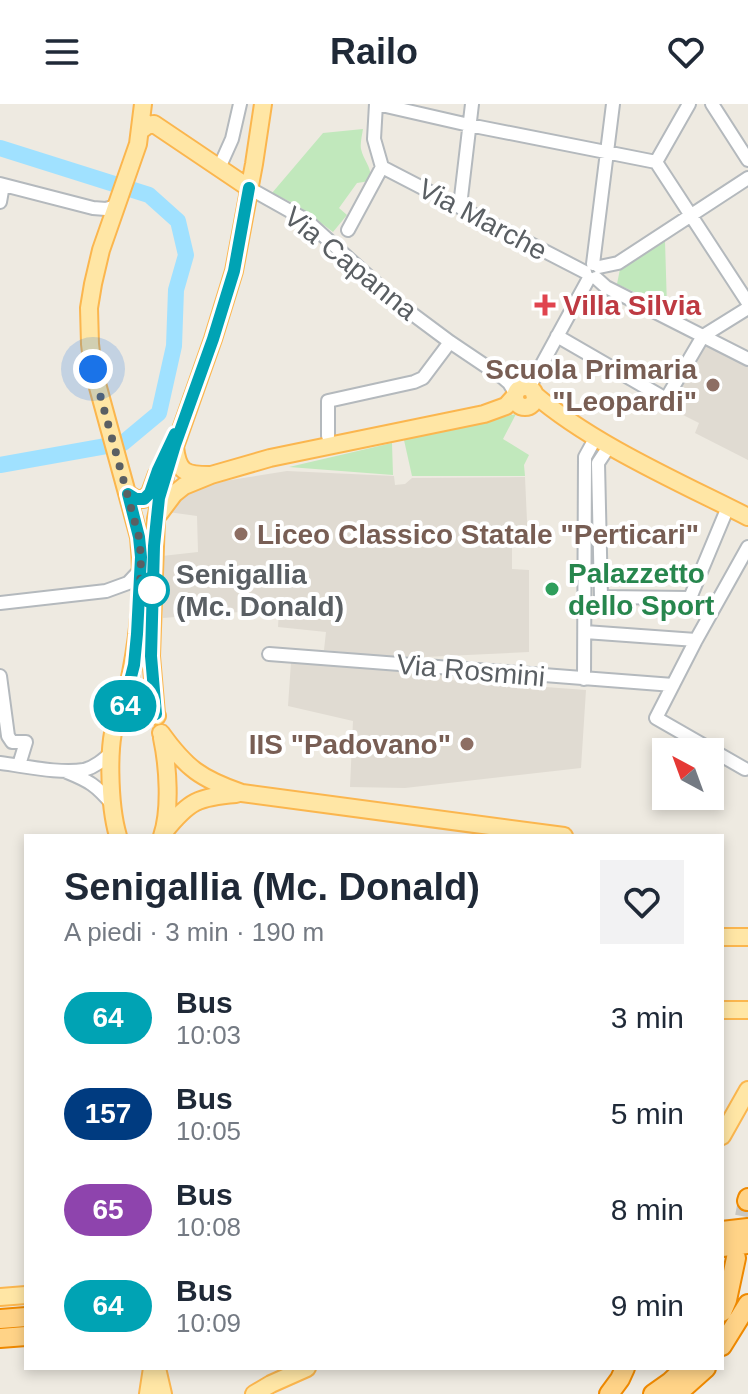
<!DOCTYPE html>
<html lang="it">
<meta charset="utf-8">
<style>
:root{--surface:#fff;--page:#f2f2f3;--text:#1f2937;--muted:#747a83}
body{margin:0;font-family:Helvetica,sans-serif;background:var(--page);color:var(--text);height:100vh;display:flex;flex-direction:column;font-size:30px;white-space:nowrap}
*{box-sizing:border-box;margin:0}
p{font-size:26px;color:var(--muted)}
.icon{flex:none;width:44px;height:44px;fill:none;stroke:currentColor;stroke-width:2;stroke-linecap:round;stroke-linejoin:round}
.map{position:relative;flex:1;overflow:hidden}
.sheet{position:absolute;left:24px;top:730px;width:700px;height:536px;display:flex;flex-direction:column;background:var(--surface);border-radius:0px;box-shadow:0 4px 12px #0003}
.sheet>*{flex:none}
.badge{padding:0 16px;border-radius:26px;font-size:28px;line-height:52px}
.needle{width:52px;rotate:319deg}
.buttons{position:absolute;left:652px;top:634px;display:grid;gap:16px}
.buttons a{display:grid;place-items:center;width:72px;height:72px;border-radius:0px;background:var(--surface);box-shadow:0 4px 12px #0003;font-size:40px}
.you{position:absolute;width:40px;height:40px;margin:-20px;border:6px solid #fff;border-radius:50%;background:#1a73e8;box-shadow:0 0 0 12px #1a73e833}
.map>.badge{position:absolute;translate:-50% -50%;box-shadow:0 0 0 4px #fff}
.round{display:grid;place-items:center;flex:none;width:84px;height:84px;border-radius:0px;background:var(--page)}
.headline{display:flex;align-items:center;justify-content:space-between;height:136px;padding:0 40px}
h1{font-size:38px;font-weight:800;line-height:60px}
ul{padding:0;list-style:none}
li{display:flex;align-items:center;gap:24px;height:96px;padding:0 40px}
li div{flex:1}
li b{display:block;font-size:30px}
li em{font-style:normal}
li .badge{min-width:88px;font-weight:700;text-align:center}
header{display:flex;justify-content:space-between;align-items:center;height:104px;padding:0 40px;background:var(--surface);font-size:36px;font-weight:800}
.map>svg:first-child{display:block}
</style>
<header><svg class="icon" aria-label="menu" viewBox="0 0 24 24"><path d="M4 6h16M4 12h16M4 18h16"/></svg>Railo<svg class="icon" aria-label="heart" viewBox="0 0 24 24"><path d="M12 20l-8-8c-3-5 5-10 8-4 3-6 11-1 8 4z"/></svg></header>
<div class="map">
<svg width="748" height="1290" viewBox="0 0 748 1290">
<rect width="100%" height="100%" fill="#eeeae1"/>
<!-- education -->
<path fill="#e0dbd2" d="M705,237l43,22v97l-53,-27 4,-10 -34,-17z
M287,367l107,5 1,9 10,-1 7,-6 113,-1 3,66 -16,1v25l17,1v82l-126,6 -79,-8 2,-18 -48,-5 1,-18 -116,9 -1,-62 36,-4 -1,-36 -29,-4 6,-10 20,-14 24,-6z
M291,558l159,11 1,7 135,10 -5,78 -176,20 -55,-1 3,-66 -65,-15z"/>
<!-- green -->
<path fill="#c1e8bc" d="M363,25c-1,6 -3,15 -2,20 3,13 12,19 9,32l-13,2 -18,25 8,7 -14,17 -36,-27 -25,-12 51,-60z
M665,137l2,66 -50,-23 3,-15z
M516,310l-13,25 26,16 -5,10 1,11h-113l-8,-36z
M392,339l1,32 -104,-8z"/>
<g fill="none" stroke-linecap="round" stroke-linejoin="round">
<!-- river -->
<path stroke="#a0e1ff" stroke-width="16" d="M0,44l149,47 29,26 8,34 -10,35 -2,56 -15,67 -36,30 -123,22"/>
<!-- highway-tunnel -->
<path stroke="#c9c7c2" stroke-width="18" stroke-dasharray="18 9" stroke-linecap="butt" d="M739,1139l8,-42"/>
<defs>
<path id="minor" d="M376,0l-2,35 8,28 203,105
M377,0l92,21 187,37 92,141
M712,0l36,56
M656,58l33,-58
M219,64l13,-29 8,-35
M0,80l93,24 13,1 10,-3
M249,84l57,32 93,84 51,38 52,35 7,6 6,10
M0,98l3,-17
M460,102l12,-102
M348,126l34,-63
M593,160l20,-160
M599,163l19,-4 130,-85
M596,174l10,9 142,72
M557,232l109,63 37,-63 45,-28
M529,284l60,-110
M328,332v-35l86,-19 9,-4 27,-36
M610,341l-12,18 3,134 89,1 38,-91
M0,499l106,-12 22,-8 13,-14
M585,528l111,8
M269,550l404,31
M0,572l8,60 4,6h14l-7,23
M584,575l1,-222 11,-20
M0,659c25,3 59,11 84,7 11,-3 19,-10 27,-17
M745,665l-89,-51 40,-78 52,-93
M67,668c22,9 29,13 45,32"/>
<path id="major" d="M140,27l8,-6 6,-1 95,64
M515 293a10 10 0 1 1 20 0a10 10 0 1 1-20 0Z
M534,290c58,50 145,88 214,123
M175,343c3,25 10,28 34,28
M128,390l8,5h8l6,-6 7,-19
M159,410l15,-20 10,-8 27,-11 59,-17 214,-44 22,-8 8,-9
M123,604c14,-55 22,-114 16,-171l-46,-168 -3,-25 -1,-36 4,-24 8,-34 37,-106 5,-40
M156,610l-5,-58 5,-137 10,-47 47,-133 21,-68 20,-107 9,-60
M161,629c25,35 40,46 81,60l322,43
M162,634c6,28 9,72 0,98
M165,727c24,-30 33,-34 71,-37
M118,732c-8,-27 -13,-99 2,-124 4,-6 8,-8 14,-11 11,0 18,5 23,15
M722,833h26
M722,906h26
M722,1032l26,-46
M0,1193l26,-2
M157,1264l6,26
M148,1290l4,-26
M254,1290l17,-10 36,-16"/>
<path id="highway" d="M747,1097l1,-3
M722,1127l26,-3
M722,1143l26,-3
M722,1208l5,-12 9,-42
M0,1215l26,-2
M0,1234l26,-2
M722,1242l26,-42
M609,1290l11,-15 5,-11
M653,1290l17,-12 15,-14
M677,1290l29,-26"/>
</defs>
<!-- minor casing -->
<use href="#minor" stroke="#b4b9bd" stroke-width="16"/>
<!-- major casing -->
<use href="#major" stroke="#fbb64e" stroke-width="20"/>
<!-- highway casing -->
<use href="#highway" stroke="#ef8900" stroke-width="22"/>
<!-- minor -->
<use href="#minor" stroke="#fff" stroke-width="12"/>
<!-- major -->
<use href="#major" stroke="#ffe6a5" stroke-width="16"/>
<!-- highway -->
<use href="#highway" stroke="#ffd387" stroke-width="18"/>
</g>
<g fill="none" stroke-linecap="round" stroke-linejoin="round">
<defs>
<path id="line" d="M175,330l-17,36 -8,23 -6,6h-8l-8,-5 11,43 2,20 -4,77 -3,31 -11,43c12,-10 25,-7 33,6l-5,-58 3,-110 5,-48 16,-53 38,-106 21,-68 15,-83"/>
</defs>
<!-- line casing -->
<use href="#line" stroke="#fff" stroke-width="18"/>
<!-- line -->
<use href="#line" stroke="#00a3b4" stroke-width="12"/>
<!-- walk -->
<path stroke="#5a5f63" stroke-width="8" stroke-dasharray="0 14.4" d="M93,265l46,168 2,20 -1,34 12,-1"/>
</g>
<!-- markers -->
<path fill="#e0444e" stroke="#fff" stroke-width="3" d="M541 189h8v8h8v8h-8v8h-8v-8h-8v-8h8z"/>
<g fill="#8d6e63" stroke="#fff" stroke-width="3">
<circle cx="713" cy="281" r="8"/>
<circle cx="241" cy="430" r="8"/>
<circle cx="467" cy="640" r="8"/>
</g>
<circle fill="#2e9e5b" stroke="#fff" stroke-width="3" cx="552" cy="485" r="8"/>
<circle fill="#fff" stroke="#00a3b4" stroke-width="4" cx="152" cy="486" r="16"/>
<g text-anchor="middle" stroke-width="8" stroke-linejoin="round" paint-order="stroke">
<!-- street labels -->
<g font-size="28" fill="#5a5f63" stroke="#fff">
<text transform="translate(483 115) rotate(28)" y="10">Via Marche</text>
<text transform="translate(351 159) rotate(39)" y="10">Via Capanna</text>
<text transform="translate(471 566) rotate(5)" y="10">Via Rosmini</text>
</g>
<!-- health labels -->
<g font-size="28" font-weight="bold" fill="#be3a42" stroke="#fff" text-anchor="start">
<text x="563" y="211">Villa Silvia</text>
</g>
<!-- education labels -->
<g font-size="28" font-weight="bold" fill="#785e54" stroke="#fff" text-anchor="end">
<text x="697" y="275">Scuola Primaria<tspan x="697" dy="32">"Leopardi"</tspan></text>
<text x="257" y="440" text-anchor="start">Liceo Classico Statale "Perticari"</text>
<text x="451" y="650">IIS "Padovano"</text>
</g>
<!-- leisure labels -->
<g font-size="28" font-weight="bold" fill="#27864d" stroke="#fff" text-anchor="start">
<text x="568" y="479">Palazzetto<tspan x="568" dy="32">dello Sport</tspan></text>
</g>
<!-- stop labels -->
<g font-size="28" font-weight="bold" fill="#5a5f63" stroke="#fff" text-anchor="start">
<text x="176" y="480">Senigallia<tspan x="176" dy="32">(Mc. Donald)</tspan></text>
</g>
</g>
</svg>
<div class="buttons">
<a><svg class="needle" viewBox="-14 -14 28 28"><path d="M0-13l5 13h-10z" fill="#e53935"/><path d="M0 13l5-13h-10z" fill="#747a83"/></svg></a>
</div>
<div class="you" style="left:93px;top:265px"></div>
<b class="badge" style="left:125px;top:602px;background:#00a3b4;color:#fff">64</b>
<section class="sheet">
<div class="headline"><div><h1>Senigallia (Mc. Donald)</h1><p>A piedi · 3 min · 190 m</p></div><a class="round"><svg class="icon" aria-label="heart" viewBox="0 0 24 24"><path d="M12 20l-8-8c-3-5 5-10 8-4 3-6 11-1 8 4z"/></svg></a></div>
<ul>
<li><span class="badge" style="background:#00a3b4;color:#fff">64</span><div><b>Bus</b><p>10:03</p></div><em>3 min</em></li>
<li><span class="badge" style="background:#003b80;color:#fff">157</span><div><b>Bus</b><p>10:05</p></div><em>5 min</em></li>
<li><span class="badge" style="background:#8e44ad;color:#fff">65</span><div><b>Bus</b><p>10:08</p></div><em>8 min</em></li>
<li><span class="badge" style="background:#00a3b4;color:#fff">64</span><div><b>Bus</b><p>10:09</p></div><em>9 min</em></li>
</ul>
</section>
</div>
